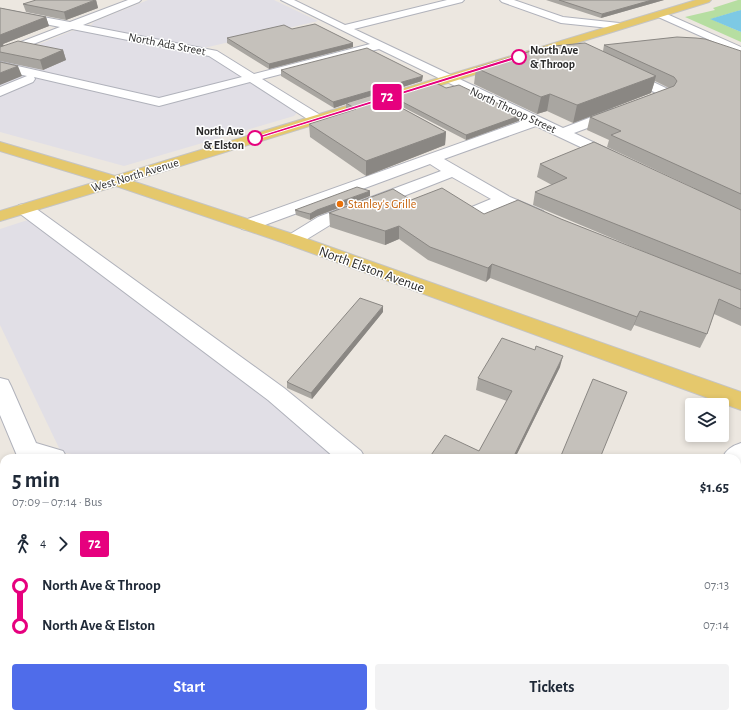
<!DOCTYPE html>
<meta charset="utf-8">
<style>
:root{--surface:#fff;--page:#f2f2f3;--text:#1f2937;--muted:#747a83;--accent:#4f6cea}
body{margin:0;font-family:"Alegreya Sans",sans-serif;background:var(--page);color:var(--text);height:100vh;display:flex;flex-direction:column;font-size:15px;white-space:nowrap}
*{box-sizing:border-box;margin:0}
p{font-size:13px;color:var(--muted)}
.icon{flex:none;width:22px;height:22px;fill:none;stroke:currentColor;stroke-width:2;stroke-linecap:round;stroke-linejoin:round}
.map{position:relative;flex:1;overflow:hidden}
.drawer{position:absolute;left:0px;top:454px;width:741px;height:264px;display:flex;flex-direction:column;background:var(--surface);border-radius:12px 12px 0 0;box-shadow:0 2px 6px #0003}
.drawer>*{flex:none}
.badge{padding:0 8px;border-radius:3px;font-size:14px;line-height:26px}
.controls{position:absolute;left:685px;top:398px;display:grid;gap:8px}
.controls a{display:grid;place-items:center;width:44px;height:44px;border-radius:4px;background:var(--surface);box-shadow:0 2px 6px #0003;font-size:20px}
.map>.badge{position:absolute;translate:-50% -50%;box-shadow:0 0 0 2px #fff}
.legs{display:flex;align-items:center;gap:6px;height:44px;padding:0 12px;font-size:13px}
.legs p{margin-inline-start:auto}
.summary{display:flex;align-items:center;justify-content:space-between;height:68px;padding:0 12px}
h1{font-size:22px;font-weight:700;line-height:30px}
.action{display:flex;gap:8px;margin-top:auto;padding:8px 12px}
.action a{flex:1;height:46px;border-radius:4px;background:var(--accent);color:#fff;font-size:16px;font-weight:700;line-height:46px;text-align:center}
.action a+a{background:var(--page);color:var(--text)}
ul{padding:0 12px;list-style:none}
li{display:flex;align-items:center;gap:14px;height:40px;font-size:15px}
li i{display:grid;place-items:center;width:6px;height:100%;margin:0 5px;background:currentColor}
li i::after{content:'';width:10px;height:10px;margin:-5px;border:3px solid;border-radius:50%;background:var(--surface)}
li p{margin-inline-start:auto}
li:first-child i{background:linear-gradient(#0000 50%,currentColor 0)}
li:last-child i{background:linear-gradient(currentColor 50%,#0000 0)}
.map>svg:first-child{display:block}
</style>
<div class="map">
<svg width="741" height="718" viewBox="0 0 741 718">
<rect width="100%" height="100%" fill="#ece7e0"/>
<!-- industrial -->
<path fill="#e1dfe6" d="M148,0h126l44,21 -114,27 -108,-20 -5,-3 3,-3z
M80,30l132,26 84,56v2l-2,2 -170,50 -124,-34v-72l72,-29z
M37,217l315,241h-253l-34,-5 -5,-3 -60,-125v-96z
M741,488v185l-4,-2v-180z"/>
<!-- green -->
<path fill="#b6dea1" d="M738,0h3v10l-30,9 30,13v10l-56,-25 30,-7 -2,-2z"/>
<!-- water -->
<path fill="#7dc9e4" d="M741,10v22l-31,-13 27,-8z"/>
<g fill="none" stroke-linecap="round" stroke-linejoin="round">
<defs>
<path id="minor" d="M128,0h13l-2,2 -56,23 134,26 37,23 116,-30 -89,-44h13l51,25 102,-25h17l-2,2 -108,27 209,99 49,-19h10l2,3 -2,3 -48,18 44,21 2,3 -2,3 -5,1 -5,-1 -72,-34 -92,33 66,38 33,14 2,4 -2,4c-13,3 -27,-8 -39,-13 -12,5 -25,14 -37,11l-2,-4 2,-4 24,-10 -39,-22 -122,48 -31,19 -6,1 -6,-1 -3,-4 3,-4 31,-19 123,-46 -11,-7 -176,65 -6,1 -6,-1 -3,-4 3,-4 283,-101 -146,-71 -117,30 60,37 2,3 -2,3h-10l-62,-40 -91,24 -125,-29 1,2 -2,3 -33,14v-9l27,-11 -27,-6v-8l159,36 83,-21 -33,-21 -137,-27 -72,28v-7l60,-23 -60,-12v-6l70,13z
M500,0h14l49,17 56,6 5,3 -5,3 -58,-6 -59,-21z
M660,11l81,36v7l-85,-38 -1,-2z
M626,69l44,21 2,3 -2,3h-8l-40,-20 -2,-3 2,-3z
M25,204l6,1 253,183 77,63 4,7h-30l-67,-58 -249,-187 -2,-4 2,-4z
M0,378l8,2 3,6 25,57 27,8 4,7h-49l-18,-43z
M741,443v23l-4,2v-10h-15c5,-9 10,-12 19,-15z"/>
<path id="major" d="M696,0h15l-2,2 -577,179 167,55 442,156v18l-454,-166 -171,-58 -116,35v-10l99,-30 -99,-30v-9l115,34z"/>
</defs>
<!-- minor casing -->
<use href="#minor" stroke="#b0b2bb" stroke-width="2"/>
<!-- major casing -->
<use href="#major" stroke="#c4c4c4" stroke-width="2"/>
<!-- minor -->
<use href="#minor" fill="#fff" fill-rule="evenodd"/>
<!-- major -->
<use href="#major" fill="#e5c86c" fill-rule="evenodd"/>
</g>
<!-- wall -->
<path fill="#a9a6a1" d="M96,0l2,8 -32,12 -40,-8 -3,-8z
M546,0h118l-63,18z
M0,8l46,9 3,9 -46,18 1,2 59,4 3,10 -23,10 -43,-9z
M292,29l61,14v4l-84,22 -42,-26v-5z
M604,45l137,6v275l-27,-12 -7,20 -7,14 -66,-23 -3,6 -141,-53 -4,4 -58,-22 -29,-21 -14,6 -55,-18 -1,-14 82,-13 73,14 77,5 103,41 -131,-55 2,-13 17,-7 -15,-8 3,-13 154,24 -87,-41 2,-7 -22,-10 3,-13 79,-29 -14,-7 -4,12 -78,30 -26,-12 -10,3 -63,-30 2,-16 127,-17z
M281,70l141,11 -44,14 68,37 -1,13 -79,31 -56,-39 -1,-13 37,-12v-8l-12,4 -53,-32z
M446,88l76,27 -1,5 -55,20 -73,-38v-5z
M370,196l-53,20 -7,4 -14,-5 -1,-5z
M383,312l-71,87 -25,-11v-6z
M560,367l-45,91h-86l50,-7 28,-50 -31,-11 2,-12z"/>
<!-- shaded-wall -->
<path fill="#8a8783" d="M96,0l2,8 -32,12 -2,-8z
M652,0h12l-63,18 1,-4z
M46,17l3,9 -46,18 1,3 -4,2v-14z
M353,43v4l-84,22v-5z
M63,50l3,10 -23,10 -3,-10z
M18,66l4,10 -22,9v-12z
M423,76l-1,5 -74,23 -2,-1v1l-12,4 -1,-6z
M656,76l-5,17 -78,30 4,-18z
M550,94l-3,17 -10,3 4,-17z
M522,115l-1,5 -55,20v-5z
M446,132l-1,13 -79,31v-15z
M370,191v5l-53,20 -7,4v-6l7,-4z
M399,226v13l-14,6v-14z
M492,264l-2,14 -4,4 2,-14z
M383,306v6l-71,87 -1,-6z
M640,311l-6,14 -3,6 6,-14z
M563,356l-3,11 -45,91h-2z"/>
<!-- building -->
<path fill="#c5c1bb" stroke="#8a8783" d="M36,0h59l-31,12 -41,-8z
M559,0h93l-50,14z
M0,8l46,9 -46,18z
M315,24l38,19 -84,21 -42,-26 57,-13 8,4z
M677,37l19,1 9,1 36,12v143l-130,-59 10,-4 -31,-14 84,-31 3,-5 -3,-4 -70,-32z
M18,41l45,9 -23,10 -40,-8v-5z
M585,43l71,33 -79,29 -27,-11 -9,3 -65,-29 68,-21z
M367,48l56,28 -90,26 -52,-32z
M0,62l18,4 -18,7z
M436,83l10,5 13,-3 63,30 -56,20 -73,-38z
M376,94l70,38 -80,29 -57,-37 47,-15 -10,-6z
M594,142l147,68v64l-206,-82 32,-14 -27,-14z
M357,187l13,4 -53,19 -7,4 -15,-4z
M442,188l42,26 34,-14 43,19 180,71v19l-22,-10 -12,35 -67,-23 -3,6 -145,-53 -4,4 -58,-21 -31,-21 -14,5 -56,-18 64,-24 18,11z
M360,298l23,8 -72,87 -24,-11z
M502,338l33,12 1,-4 27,10 -50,102h-84l16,-23 34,16 33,-60 -34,-13z
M593,379l34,13 -27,66h-40z"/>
<!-- line-1 -->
<path fill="#e6007e" stroke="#fff" d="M519,55l1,3 -263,81 -5,-1z"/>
<!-- markers -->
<g fill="#fff" stroke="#e6007e" stroke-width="2">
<circle cx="519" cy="57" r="7"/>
<circle cx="255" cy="138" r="7"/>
</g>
<circle fill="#e8710a" stroke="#fff" stroke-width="1.5" cx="340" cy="204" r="4"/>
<g text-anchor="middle" stroke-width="3" stroke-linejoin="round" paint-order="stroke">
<!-- far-street labels -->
<g font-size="12" fill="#2c2c2c" stroke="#fff">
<text transform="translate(167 44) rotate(11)" y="4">North Ada Street</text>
<text transform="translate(513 110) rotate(25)" y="4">North Throop Street</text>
<text transform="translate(135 175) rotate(-17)" y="4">West North Avenue</text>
</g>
<!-- far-stop labels -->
<g font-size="12" font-weight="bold" fill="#2c2c2c" stroke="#fff" text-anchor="start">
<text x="530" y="54">North Ave<tspan x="530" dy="14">&amp; Throop</tspan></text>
<text x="244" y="135" text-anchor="end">North Ave<tspan x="244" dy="14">&amp; Elston</tspan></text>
</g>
<!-- far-food labels -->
<g font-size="12" fill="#c56008" stroke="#fff" text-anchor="start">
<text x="348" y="208">Stanley's Grille</text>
</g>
<!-- street labels -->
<g font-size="14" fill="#2c2c2c" stroke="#fff">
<text transform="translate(372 269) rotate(20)" y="5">North Elston Avenue</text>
</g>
</g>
</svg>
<div class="controls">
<a><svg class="icon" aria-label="layers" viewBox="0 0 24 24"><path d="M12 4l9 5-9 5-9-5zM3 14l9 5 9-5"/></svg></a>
</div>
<b class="badge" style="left:387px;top:97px;background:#e6007e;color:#fff">72</b>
<section class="drawer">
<div class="summary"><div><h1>5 min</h1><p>07:09 – 07:14 · Bus</p></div><b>$1.65</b></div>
<div class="legs"><svg class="icon" aria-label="walk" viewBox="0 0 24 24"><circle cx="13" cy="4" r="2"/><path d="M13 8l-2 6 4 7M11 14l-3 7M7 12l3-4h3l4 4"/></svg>4<svg class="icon" aria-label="forward" viewBox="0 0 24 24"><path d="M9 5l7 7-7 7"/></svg><b class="badge" style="background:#e6007e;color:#fff">72</b></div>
<ul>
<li><i style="color:#e6007e"></i><b>North Ave &amp; Throop</b><p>07:13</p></li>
<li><i style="color:#e6007e"></i><b>North Ave &amp; Elston</b><p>07:14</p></li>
</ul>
<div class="action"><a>Start</a><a>Tickets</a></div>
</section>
</div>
